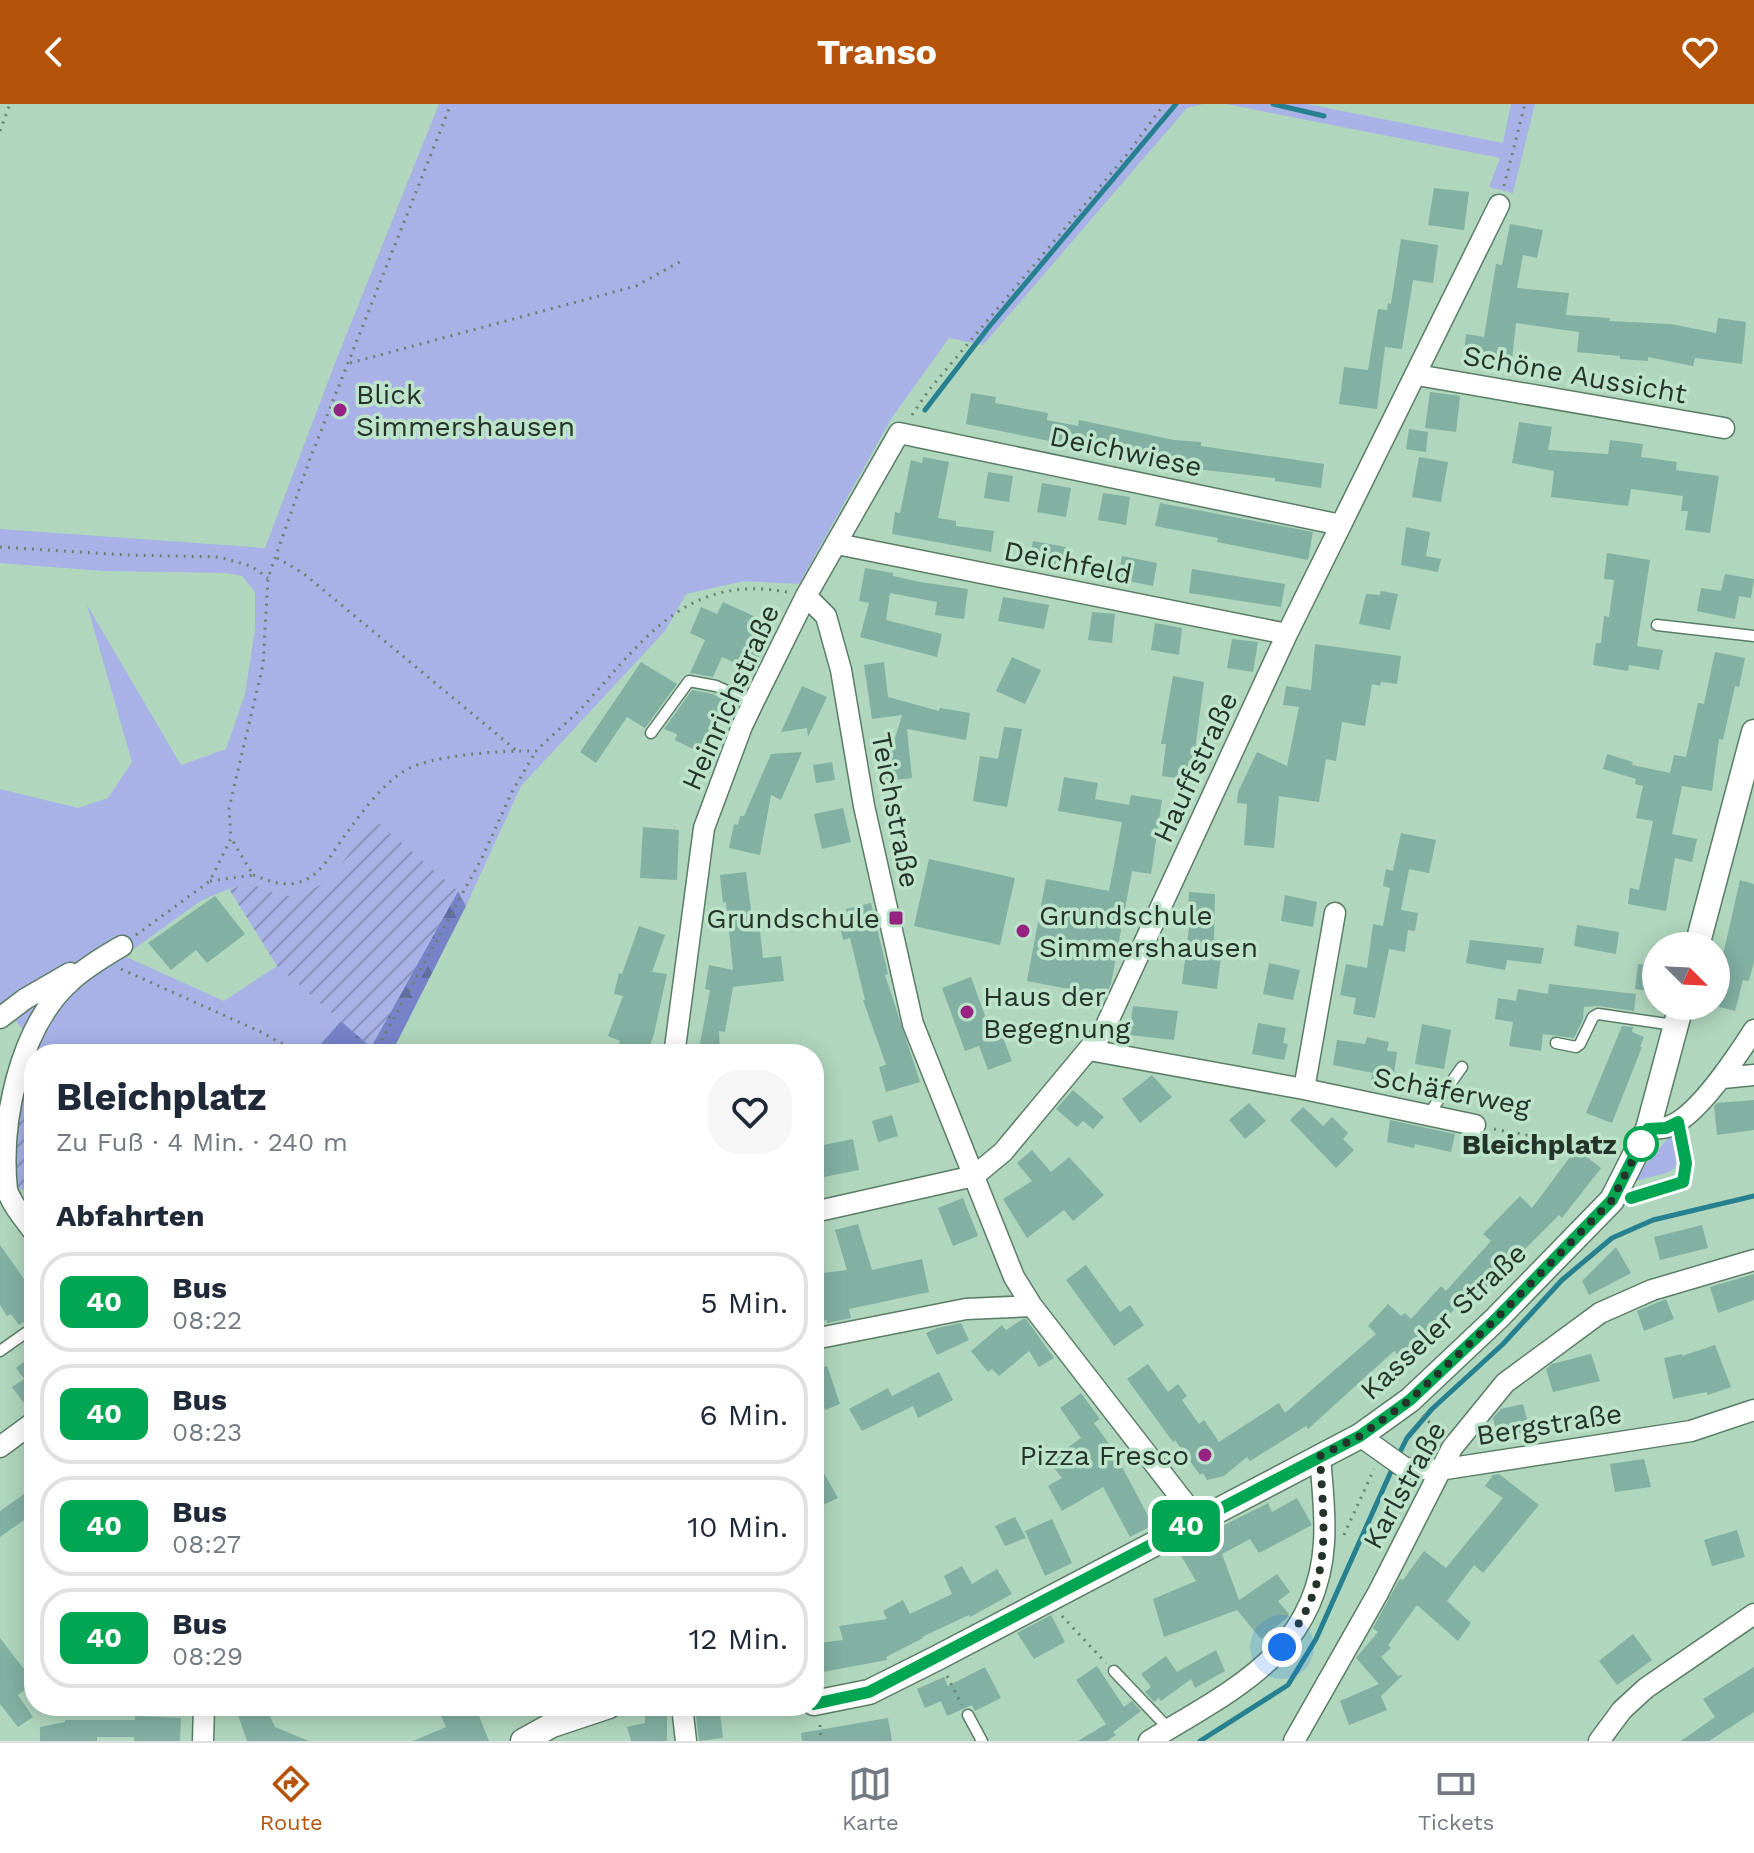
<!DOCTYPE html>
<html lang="de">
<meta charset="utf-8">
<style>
:root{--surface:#fff;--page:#f6f6f7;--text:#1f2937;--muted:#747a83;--line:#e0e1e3;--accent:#b45309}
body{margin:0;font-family:"Work Sans",sans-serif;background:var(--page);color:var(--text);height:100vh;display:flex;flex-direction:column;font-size:30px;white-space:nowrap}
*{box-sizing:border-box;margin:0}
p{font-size:26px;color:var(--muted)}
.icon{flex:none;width:44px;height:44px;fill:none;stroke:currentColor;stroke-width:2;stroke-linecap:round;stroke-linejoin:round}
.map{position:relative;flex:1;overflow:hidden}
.side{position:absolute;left:24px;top:940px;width:800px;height:672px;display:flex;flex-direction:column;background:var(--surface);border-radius:32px;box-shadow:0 4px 20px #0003}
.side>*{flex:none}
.badge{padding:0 16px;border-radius:12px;font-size:28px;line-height:52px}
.needle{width:52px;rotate:114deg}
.tools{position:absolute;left:1642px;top:828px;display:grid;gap:16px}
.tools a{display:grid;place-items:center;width:88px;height:88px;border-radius:50%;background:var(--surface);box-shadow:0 4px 20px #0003;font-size:40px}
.you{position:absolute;width:40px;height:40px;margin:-20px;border:6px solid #fff;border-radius:50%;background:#1a73e8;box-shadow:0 0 0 12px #1a73e833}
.map>.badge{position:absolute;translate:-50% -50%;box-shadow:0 0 0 4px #fff}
h2{padding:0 32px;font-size:30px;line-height:72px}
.round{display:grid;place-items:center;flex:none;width:84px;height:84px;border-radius:32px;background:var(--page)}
.headline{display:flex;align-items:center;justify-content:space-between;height:136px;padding:0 32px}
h1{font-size:38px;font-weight:700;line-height:60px}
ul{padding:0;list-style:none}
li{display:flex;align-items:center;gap:24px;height:100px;margin:0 16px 12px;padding:0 16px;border:4px solid var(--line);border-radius:32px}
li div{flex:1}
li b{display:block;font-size:30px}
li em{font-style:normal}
li .badge{min-width:88px;font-weight:700;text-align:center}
header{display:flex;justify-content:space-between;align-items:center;height:104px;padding:0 32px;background:var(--accent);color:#fff;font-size:36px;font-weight:700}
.dock{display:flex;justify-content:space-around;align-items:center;height:112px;border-top:2px solid var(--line);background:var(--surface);font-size:22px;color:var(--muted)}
.dock a{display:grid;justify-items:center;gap:4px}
.dock .current{color:var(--accent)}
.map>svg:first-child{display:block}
</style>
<header><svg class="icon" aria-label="back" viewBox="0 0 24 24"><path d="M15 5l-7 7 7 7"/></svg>Transo<svg class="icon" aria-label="heart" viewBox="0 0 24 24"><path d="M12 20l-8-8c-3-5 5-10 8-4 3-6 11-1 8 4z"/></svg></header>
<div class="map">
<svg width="1754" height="1637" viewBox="0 0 1754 1637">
<defs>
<pattern id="forest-firs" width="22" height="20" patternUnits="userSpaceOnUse" patternTransform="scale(2)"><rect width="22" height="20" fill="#7783c9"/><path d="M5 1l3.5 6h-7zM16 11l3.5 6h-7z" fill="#616ca3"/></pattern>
<pattern id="garden-furrows" width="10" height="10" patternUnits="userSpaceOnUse" patternTransform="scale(2)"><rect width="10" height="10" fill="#a8b2e7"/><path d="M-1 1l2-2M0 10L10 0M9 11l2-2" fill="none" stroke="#8992bb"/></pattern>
</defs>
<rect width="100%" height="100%" fill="#b0d6bd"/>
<!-- green -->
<path fill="#a8b2e7" d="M439,0h764l-16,4 -204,237 -34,-7 -58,81 -92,165 -55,-3 -58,13 -21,37 -144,155 -55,120 -8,-15 -83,-70 -46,59 -31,17 -21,-3 -25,-10 -23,5 -27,11 -78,56 100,45 53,-35 64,55 -29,33h-256l-23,-13 -31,-36 -2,1v-217l78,19 30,-10 24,-36 -45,-157 94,160 45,-16 19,-55 10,-65v-37l-13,-16 -14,-3 -125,-2 -103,-8v-34l265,19 72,-190z
M1226,0h81l196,39 8,-39h24l-22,89 -24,-6 11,-29z
M1675,1026l3,23 -3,15 -9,5 -35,9z"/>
<!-- forest -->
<path fill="url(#forest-firs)" d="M458,787l8,15 -75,148h-79l29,-33 30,26z"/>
<!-- garden -->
<path fill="url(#garden-furrows)" d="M375,716l83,71 -87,156 -94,-81 -48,-77 23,-5 25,10 21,3 31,-17z
M33,937l23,13h-22v141l-21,-10 -3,-52z"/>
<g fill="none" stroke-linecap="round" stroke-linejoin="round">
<!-- stream -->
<path stroke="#268090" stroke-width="5" d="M1273,0l51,12
M925,306l63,-82 188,-224
M1397,1354l10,-20 25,-29 71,-65 59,-64 50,-42 41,-18 101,-24
M1200,1637l88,-56 28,-46 77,-172"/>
</g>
<!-- building -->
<path fill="#82b0a3" d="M1434,84l35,4 -5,38 -36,-5z
M1510,120l33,6 -6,28 -14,-3 -6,33 52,5 -3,22 44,3 -1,3 62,3 45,9 2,-15 28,4 -4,42 -47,-6 -2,8 -45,-9v4l-28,-2v-3l-43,-4 2,-20 -63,-9 -4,37 -48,-6 2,-20 18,3 12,-73 6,1z
M1401,135l37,6 -5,38 -20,-3 -11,69 -17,-2 -8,62 -38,-5 5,-37 24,3 10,-61 9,1 1,-7 3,1z
M1430,288l30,4 -4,36 -31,-4z
M971,289l25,4 -1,6 53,10 -1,7 31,6 1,-6 95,20 27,2v4l123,18 -3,24 -46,-7v-3l-105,-12 1,-4 -96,-20 -1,4 -108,-22z
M1519,318l33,5 -4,23 60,4 2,-14 33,4 -2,13 36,5 -1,8 43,6 -9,57 -25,-3 3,-19h-7l2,-15 -52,-7 -3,17 -77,-9 3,-26 -42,-8z
M1409,325l19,3 -2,20 -20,-3z
M923,353l26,5 -11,56 18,3v5l38,5 -3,21 -99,-18 3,-22 5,1 11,-53 11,3z
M1419,353l29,5 -7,40 -29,-5z
M988,368l25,4 -4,26 -25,-4z
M1042,379l29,5 -5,29 -29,-5z
M1103,389l27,4 -4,28 -28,-5z
M1160,399l153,29 -5,28 -91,-18 1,-4 -63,-12z
M1406,423l24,5 -4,24 15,3 -3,13 -37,-7z
M1033,437l33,6 -4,23 -34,-6z
M1607,449l43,7 -13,86 26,4 -4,20 -30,-5 -1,6 -35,-6 3,-22h5l3,-27 5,1 5,-37 -10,-1z
M1122,452l35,7 -4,23 -35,-7z
M865,464l28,5v3l27,6 48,7 -4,30 -29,-4 2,-13 -47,-9 -4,27 56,14 -5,23 -77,-20 9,-34 -10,-2z
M1192,465l93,15 -4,23 -92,-14z
M1725,470l29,5 -3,19 -12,-2 -4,23 -38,-8 4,-23 20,3z
M1381,487l17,3 -8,36 -31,-6 7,-30 14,1z
M1003,493l46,8 -5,24 -46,-8z
M723,498l50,23 -21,46 -30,-14 -9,20 -23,-4 15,-33 -15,-7 11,-26 16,7z
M1092,508l23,2 -3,29 -24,-3z
M1155,519l27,5 -3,27 -28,-5z
M1232,535l26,3 -5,30 -26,-4z
M1315,540l86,12 -4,28 -16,-2 -1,4 -8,-2 -7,42 -23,-4 -6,39 -10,-2 -7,43 -40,-6 -5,52 -30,-3 3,-41 -10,-1 1,-11 19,-40 30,14 12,-59 -16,-2 3,-19 25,4z
M1715,548l30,6 -6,29 -4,-1 -12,54 -4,-1 -7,52 -30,-5 -10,48 25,5 -5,23 -17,-4 -9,53 -38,-7 2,-16 9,2 14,-69 -17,-3 7,-32 -8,-2 1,-5 -33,-10 4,-15 26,8 -1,3 38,8 4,-18 12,2 12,-54 6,1z
M1012,553l29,13 -16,34 -29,-13z
M641,558l36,22 -32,44 -18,-11 -31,46 -16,-11z
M884,558l4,35 51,14 1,-3 30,5 -4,27 -59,-11 5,49 -26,3 -4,-36h11l9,-30 -30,4 -8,-54z
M1173,572l31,6 -13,98 -29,-4 4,-32h-5z
M802,582l25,11 -19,40 -1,-9 -26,4z
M692,586l21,4 16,8 -26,52 -28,-14 2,-6 -13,-5z
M1004,623l18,2 -15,78 -34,-6 7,-45 18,3z
M802,648l-21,48 -10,-5 -11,60 -31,-7 5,-24 4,1 2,-9h4l27,-62z
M832,658l3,18 -19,3 -3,-18z
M1064,673l34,6 -3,16 34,6 2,-10 31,5 -11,74 -19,-3 -21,113 -6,12 -78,-15 19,-102 63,12 13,-69 -64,-11z
M843,704l8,34 -29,7 -8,-35z
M643,723l36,3 -2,50 -37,-2z
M1401,729l35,7 -7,33 -20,-4 -8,41 17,3 -3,18 -7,-1 -3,22 -16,-3 -14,69 -22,-4 3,-16 -16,-3 6,-31 21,4 6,-44 10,2 7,-38 -7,-2 3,-17 7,2z
M929,755l86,19 -15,67 -86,-19z
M746,768l8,60 6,-1 3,27 18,-2 3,25 -51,6 -8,45 -6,-1 1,23h-22l12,-64 -5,-1 4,-24 24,5 -7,-68 -3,1 -3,-28z
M1740,776l14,4v78l-5,19 -6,-1 -8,31 -19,-5v-20z
M1189,788l26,2 -1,45 9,1 -6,49 -35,-5 9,-72h-3z
M1285,791l32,7 -4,25 -32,-6z
M215,792l30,38 -38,29 -11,-13 -25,20 -23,-27z
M871,799l17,71 -3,1 35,107 -34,10 -7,-25 7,-2 -23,-65h2l-15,-62 -7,2 -3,-14 9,-2 -3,-15z
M1577,821l42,7 -3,22 -42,-8z
M639,822l26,9 -13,37 15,2 -13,60 -7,20h-16l-14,-5 3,-8 -12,-5 15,-40 -9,-2 5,-21 3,1z
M1470,836l74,8 -3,16 -34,-4 -2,10 -39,-7z
M1269,859l31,7 -7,30 -30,-6z
M1638,860l18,2v26l-21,-3z
M971,873l22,61 9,-3 10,26 -24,9 -9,-24 -14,5 -23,-63z
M1549,880l87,10 -2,17 -35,-5 -15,1 -1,12 -9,19 -31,-4 -2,17 -32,-5 4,-24 -18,-3 3,-21 18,3 2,-12 30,5z
M1133,902l45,5 -4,29 -45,-5z
M1258,919l28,5 -3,15 5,1 -4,16 -32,-6z
M1422,920l29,6 -7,39 -29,-5z
M1622,922l11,1 -1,5 12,5 -4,10h2l-30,76 -26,-10z
M1367,933l22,5 -2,9 10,1 -5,35 -22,-4 3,-10 -40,-8 4,-25 28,4z
M1152,971l20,22 -32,26 -18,-24z
M1073,986l31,27 -11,12 -10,-8 -6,6 -21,-18z
M1754,996v30l-37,5 -3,-29 3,-3z
M1249,999l17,18 -21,18 -16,-19z
M1303,1003l20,19 9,-9 16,16 -5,6 11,11 -18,18 -46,-48z
M892,1011l6,21 -20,6 -6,-21z
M1390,1016l65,14 -4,18 -36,-8 -1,4 -27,-6z
M853,1035l6,31 -45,9v-32z
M1576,1045l25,19 -39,50 -3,-3 -81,81 -6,-5 -41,42 -2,-2 -27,27 -8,-7 -86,78 -2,-3 -56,35 -3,-4 -23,19 -17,4 -4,-7 -3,2 -25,-35 -2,2 -46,-63 21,-15 20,28 10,-8 9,12 -5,4 17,24 5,-4 15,22 60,-39 6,10 91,-79 -8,-8 20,-22 13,12 4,-3 6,6 30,-33 5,5 45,-50 -8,-7 37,-38 12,12z
M1032,1046l19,22 18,-15 35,38 -31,26 -9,-11 -37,28 -24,-39 29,-18 -15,-18z
M963,1094l15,38 -25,10 -15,-38z
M858,1120l14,46 50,-11 7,33 -80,17 2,9 -24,5v-3l-13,2v-48l33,-4 -12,-40z
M1702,1121l6,23 -48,12 -6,-23z
M0,1141l34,48v22l-15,10 -8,-11 -4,2 -7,-11z
M1616,1143l15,26 -42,22 -7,-14z
M1086,1161l34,47 10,-7 14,20 -30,21 -48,-66z
M1754,1170v26l-36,13 -8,-26z
M1666,1195l8,20 -30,12 -7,-20z
M1023,1215h3l28,39 -15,9 -10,-16 -30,25 -7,-7 -4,3 -17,-21 31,-26 4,5z
M961,1219l8,17 -32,15 -11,-22 11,-5z
M1715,1241l16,42 -23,8 -1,-3 -34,7 -9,-41 18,-4v2z
M34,1250v40l-11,8 -11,-15 12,-8 -8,-11z
M1591,1250l9,27 -47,11 -7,-23 6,-5z
M827,1262l13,38 -15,6 -6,-14 -5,2v-28z
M939,1268l14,28 -35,18 -5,-12 -51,25 -13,-22 39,-21 4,8z
M1081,1289l19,26 -6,4 18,25 41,77 -23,12 -27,-50 -41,24 -14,-25 14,-8 -13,-17 32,-23 -21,-30z
M1523,1300l7,27 -32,6 -5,-19 8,-9z
M814,1352l24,42 -24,11z
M1644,1355l7,28 -36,5 -5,-28z
M1499,1370l40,31 -56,68 -9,-8 -27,36 24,22 -13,18 -41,-36 -29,40 3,3 -10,9 17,19 5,-1 -22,21 6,14 -38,15 -9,-24 39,-17 -23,-26 22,-26 -5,-4 25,-46 2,-3 3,1 21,-29 22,17 57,-70 -18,-12 8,-11z
M34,1383v26l-34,24v-26z
M1297,1394l15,27 -53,28 -9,-14 -28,15 17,46 38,-26 13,18 -12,9 11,13 -2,4 -26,21 -24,-29 -73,27 -11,-38 43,-18 -19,-32 91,-46 4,9z
M1015,1413l11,21 -21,8 -10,-20z
M1052,1415l20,44 -27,13 -20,-45z
M1737,1426l8,27 -33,9 -8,-26z
M962,1462l10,18 25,-15 15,25 -42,23 -1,-2 -47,22 1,1 -37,19 1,3 -64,12 -4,-29 24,-3 -4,-14 48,-7 -4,-8 20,-11 7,14 42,-20 -8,-18z
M1051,1511l14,27 -31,17 -17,-26z
M1633,1530l19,26 -35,25 -18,-24z
M0,1534l23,30 3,-2 8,10v8l-16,11 15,22 -15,10 -18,-23z
M1216,1546l9,21 -30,17 -4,-9 -30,22 -2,-3 -5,4 -9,-10 6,-5 -10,-13 25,-18 11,16z
M1097,1562l27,41 8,-6 9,10 -28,21 3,3 -9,6h-29l28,-17 -30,-44z
M985,1563l16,31 -26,13 -3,-6 -25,11 -6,-15 -16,7 -8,-19 27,-12 4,9z
M1754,1563v45l-45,29h-28l34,-24 -12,-18z
M235,1602h30l10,21 34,14h-62z
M467,1602h8l14,35h-76l33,-14 -5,-11z
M645,1609h22v28h-36l-4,-14 18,-4z
M720,1609l3,25 -24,3 -3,-25z
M135,1612l46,2 -1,23h-46v-4h-37v4h-57v-14l25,-5v-2h70z
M888,1614l4,23h-90l-1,-8z"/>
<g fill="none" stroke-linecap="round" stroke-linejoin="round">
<defs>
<path id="service" d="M1657,521l97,11
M651,629l38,-52 27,5 37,17
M1556,939l20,4 4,-3 13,-27 5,-3 76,11
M1428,1011l34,-48
M1614,1096l43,-8 26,-10 3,-19 -8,-41
M0,1247l34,-24
M1114,1567l55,58
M968,1611l14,26"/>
<path id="minor" d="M1417,271l307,53
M837,440l450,90
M806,492l20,20 15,54 23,136 49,218 101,253 18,29 166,214
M0,914l25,-19 45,-26
M1089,946l215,39 171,36
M677,950l-2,-6 29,-220 38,-102 11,-23 53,-107 93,-163 442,92
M1723,974l31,-3
M1304,985l31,-176
M1648,1025c6,-1 13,0 19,-2 29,-8 71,-72 87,-97
M814,1108l160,-36 29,-24 100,-120 184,-398 212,-429
M34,1128c-9,-12 -22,-27 -27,-42 -7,-67 12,-163 64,-209 15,-14 34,-25 51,-35
M814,1235l152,-30 66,-3
M1360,1332l45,32 34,2 252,-39 63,-21
M0,1343l34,-25
M682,1602l4,35
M203,1637l1,-35
M1149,1637c83,-51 168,-88 175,-198 2,-28 -2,-59 -4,-87
M1294,1637l84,-148 74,-145 53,-65 95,-70 52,-23 102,-30
M1599,1637l23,-31 24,-22 108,-74"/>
<path id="tertiary" d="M1697,842l57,-214
M814,1599l55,-11 68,-34 423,-222 50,-36 87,-82 115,-118 36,-71 33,-123
M523,1637l29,-16 57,-19"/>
</defs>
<!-- service casing -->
<use href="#service" stroke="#5a7d66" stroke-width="13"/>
<!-- minor casing -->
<use href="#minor" stroke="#5a7d66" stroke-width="23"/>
<!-- tertiary casing -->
<use href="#tertiary" stroke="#5a7d66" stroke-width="27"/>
<!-- path -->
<path stroke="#688271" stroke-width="3" stroke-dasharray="2 6" stroke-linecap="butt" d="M0,27l10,-27
M1504,82l21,-82
M350,259l286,-77 49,-27
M912,311l17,-25 200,-238 35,-48
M0,443l127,8 92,2 32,9 17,12
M277,454l26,15 214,178
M253,771c16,6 30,12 47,7 22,-7 33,-31 46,-48 16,-22 35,-48 58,-63 25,-16 101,-21 132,-20 17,-17 37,-33 53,-51 57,-64 100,-126 198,-108
M210,777l43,-6 -22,-37
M136,831l74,-54 21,-43 -2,-30 34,-143 5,-87 43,-122 140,-352
M121,865l140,63 40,22
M374,950l108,-196 30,-66 24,-41
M1494,1025l118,22
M1423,1311l16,18
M1344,1431l30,-66
M1062,1512l44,47
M947,1572l15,29
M820,1621l1,16"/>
<!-- service -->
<use href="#service" stroke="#fff" stroke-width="10"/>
<!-- minor -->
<use href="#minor" stroke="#fff" stroke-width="20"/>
<!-- tertiary -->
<use href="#tertiary" stroke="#fff" stroke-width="24"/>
</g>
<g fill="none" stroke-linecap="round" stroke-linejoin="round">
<defs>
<path id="line" d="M814,1600l55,-12 491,-256 50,-36 87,-82 115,-118 36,-71 18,-1 12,-6 8,41 -3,19 -52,16"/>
</defs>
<!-- line casing -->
<use href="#line" stroke="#fff" stroke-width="18"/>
<!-- line -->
<use href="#line" stroke="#00a651" stroke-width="12"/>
<!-- walk -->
<path stroke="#25342b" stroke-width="8" stroke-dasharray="0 14.4" d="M1282,1543c52,-64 42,-115 38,-191l40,-20 50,-36 87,-82 115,-118 29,-56"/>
</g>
<!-- markers -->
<g fill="#952381" stroke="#bde3ca" stroke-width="3">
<circle cx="340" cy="306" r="8"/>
<rect x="888" y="806" width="16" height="16" rx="4"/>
<circle cx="1023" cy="827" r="8"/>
<circle cx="967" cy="908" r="8"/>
<circle cx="1205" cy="1351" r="8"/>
</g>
<circle fill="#fff" stroke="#00a651" stroke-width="4" cx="1641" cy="1040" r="16"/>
<g text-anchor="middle" stroke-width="7" stroke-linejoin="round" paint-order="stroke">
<!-- street labels -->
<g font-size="28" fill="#25342b" stroke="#bde3ca">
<text transform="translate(1575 270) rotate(10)" y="10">Schöne Aussicht</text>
<text transform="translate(1126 347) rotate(12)" y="10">Deichwiese</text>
<text transform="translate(1068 458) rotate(11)" y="10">Deichfeld</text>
<text transform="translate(730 593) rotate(-66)" y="10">Heinrichstraße</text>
<text transform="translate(1195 663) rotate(-65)" y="10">Hauffstraße</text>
<text transform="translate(896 706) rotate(79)" y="10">Teichstraße</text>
<text transform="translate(1452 987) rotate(11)" y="10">Schäferweg</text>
<text transform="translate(1443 1217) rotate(-43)" y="10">Kasseler Straße</text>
<text transform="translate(1549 1320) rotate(-9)" y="10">Bergstraße</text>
<text transform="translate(1404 1381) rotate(-61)" y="10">Karlstraße</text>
</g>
<!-- poi labels -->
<g font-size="28" fill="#25342b" stroke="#bde3ca" text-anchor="start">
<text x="356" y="300">Blick<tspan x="356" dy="32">Simmershausen</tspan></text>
<text x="1039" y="821">Grundschule<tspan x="1039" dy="32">Simmershausen</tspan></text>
<text x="880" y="824" text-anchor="end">Grundschule</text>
<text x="983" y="902">Haus der<tspan x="983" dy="32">Begegnung</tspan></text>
<text x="1189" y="1361" text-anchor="end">Pizza Fresco</text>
</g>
<!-- stop labels -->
<g font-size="28" font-weight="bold" fill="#25342b" stroke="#bde3ca" text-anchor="end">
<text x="1617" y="1050">Bleichplatz</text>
</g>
</g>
</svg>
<div class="tools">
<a><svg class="needle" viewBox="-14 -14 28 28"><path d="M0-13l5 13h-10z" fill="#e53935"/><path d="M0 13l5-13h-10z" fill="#747a83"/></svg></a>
</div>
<div class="you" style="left:1282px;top:1543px"></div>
<b class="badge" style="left:1186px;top:1422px;background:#00a651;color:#fff">40</b>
<section class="side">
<div class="headline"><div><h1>Bleichplatz</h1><p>Zu Fuß · 4 Min. · 240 m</p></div><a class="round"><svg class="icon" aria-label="heart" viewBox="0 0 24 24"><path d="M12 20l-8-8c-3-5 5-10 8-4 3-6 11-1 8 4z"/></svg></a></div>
<h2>Abfahrten</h2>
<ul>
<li><span class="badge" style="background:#00a651;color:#fff">40</span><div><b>Bus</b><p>08:22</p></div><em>5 Min.</em></li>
<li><span class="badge" style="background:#00a651;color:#fff">40</span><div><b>Bus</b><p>08:23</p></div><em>6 Min.</em></li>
<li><span class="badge" style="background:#00a651;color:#fff">40</span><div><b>Bus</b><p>08:27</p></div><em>10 Min.</em></li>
<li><span class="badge" style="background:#00a651;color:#fff">40</span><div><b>Bus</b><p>08:29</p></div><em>12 Min.</em></li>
</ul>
</section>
</div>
<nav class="dock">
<a class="current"><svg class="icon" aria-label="directions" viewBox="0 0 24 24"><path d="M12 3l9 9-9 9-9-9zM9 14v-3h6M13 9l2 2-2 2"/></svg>Route</a>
<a><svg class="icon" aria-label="map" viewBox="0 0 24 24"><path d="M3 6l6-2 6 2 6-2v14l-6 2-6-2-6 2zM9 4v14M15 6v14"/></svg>Karte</a>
<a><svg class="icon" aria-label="tickets" viewBox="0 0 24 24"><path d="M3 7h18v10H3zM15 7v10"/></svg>Tickets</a>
</nav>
